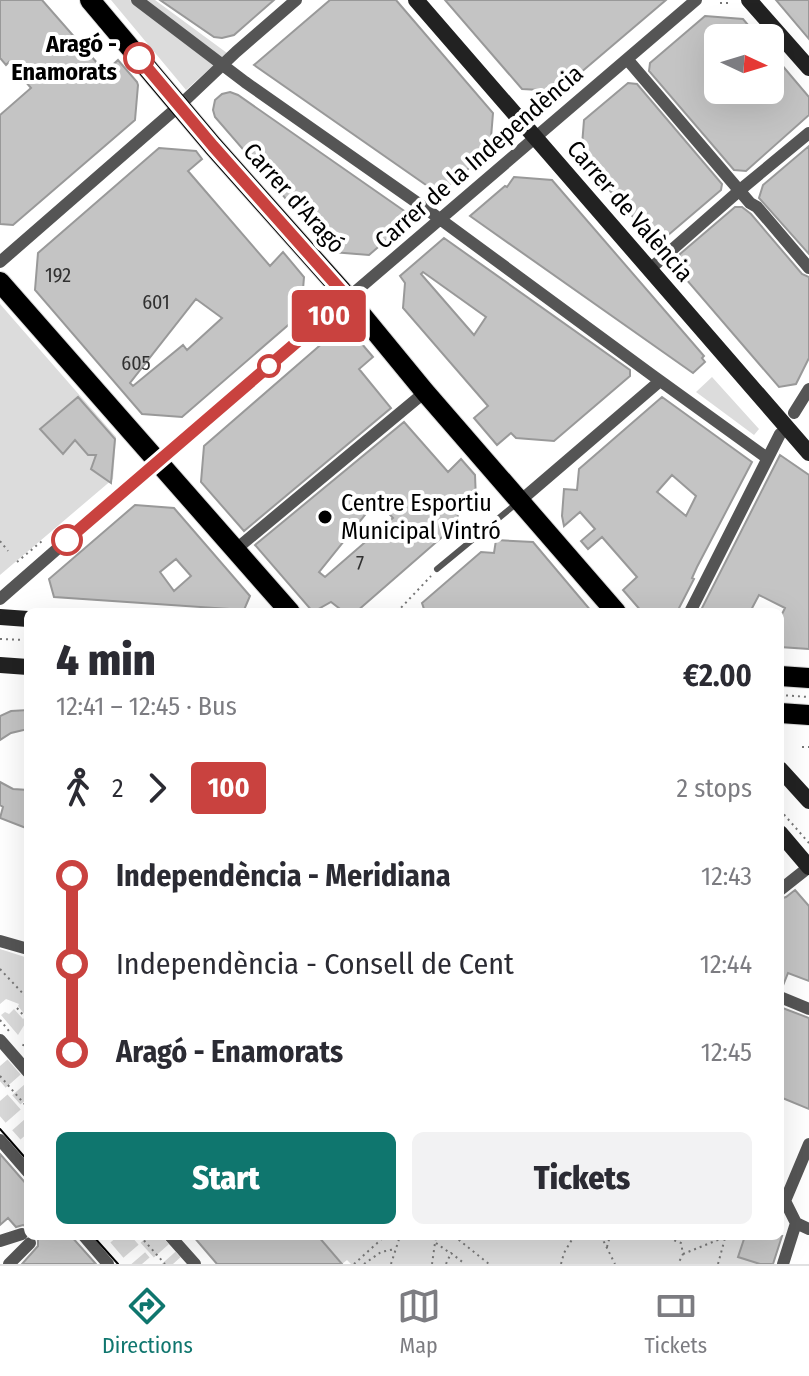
<!DOCTYPE html>
<meta charset="utf-8">
<style>
:root{--surface:#fff;--page:#f2f2f3;--text:#2b2b33;--muted:#7c7c81;--line:#e1e1e2;--accent:#0f766e}
body{margin:0;font-family:"Fira Sans Condensed",sans-serif;background:var(--page);color:var(--text);height:100vh;display:flex;flex-direction:column;font-size:30px;white-space:nowrap}
*{box-sizing:border-box;margin:0}
p{font-size:26px;color:var(--muted)}
.icon{flex:none;width:44px;height:44px;fill:none;stroke:currentColor;stroke-width:2;stroke-linecap:round;stroke-linejoin:round}
.map{position:relative;flex:1;overflow:hidden}
.drawer{position:absolute;left:24px;top:608px;width:760px;height:632px;display:flex;flex-direction:column;background:var(--surface);border-radius:12px;box-shadow:0 8px 32px #0002}
.drawer>*{flex:none}
.badge{padding:0 16px;border-radius:6px;font-size:28px;line-height:52px}
.needle{width:52px;rotate:94deg}
.fabs{position:absolute;left:704px;top:24px;display:grid;gap:16px}
.fabs a{display:grid;place-items:center;width:80px;height:80px;border-radius:12px;background:var(--surface);box-shadow:0 8px 32px #0002;font-size:40px}
.map>.badge{position:absolute;translate:-50% -50%;box-shadow:0 0 0 4px #fff}
.legs{display:flex;align-items:center;gap:12px;height:88px;padding:0 32px;font-size:26px}
.legs p{margin-inline-start:auto}
.summary{display:flex;align-items:center;justify-content:space-between;height:136px;padding:0 32px}
h1{font-size:44px;font-weight:800;line-height:60px}
.primary-button{display:flex;gap:16px;margin-top:auto;padding:16px 32px}
.primary-button a{flex:1;height:92px;border-radius:12px;background:var(--accent);color:#fff;font-size:32px;font-weight:800;line-height:92px;text-align:center}
.primary-button a+a{background:var(--page);color:var(--text)}
ul{padding:0 32px;list-style:none}
li{display:flex;align-items:center;gap:28px;height:88px;font-size:30px}
li i{display:grid;place-items:center;width:12px;height:100%;margin:0 10px;background:currentColor}
li i::after{content:'';width:20px;height:20px;margin:-10px;border:6px solid;border-radius:50%;background:var(--surface)}
li p{margin-inline-start:auto}
li:first-child i{background:linear-gradient(#0000 50%,currentColor 0)}
li:last-child i{background:linear-gradient(currentColor 50%,#0000 0)}
.tab-bar{display:flex;justify-content:space-around;align-items:center;height:112px;border-top:2px solid var(--line);background:var(--surface);font-size:22px;color:var(--muted)}
.tab-bar a{display:grid;justify-items:center;gap:4px}
.tab-bar .selected{color:var(--accent)}
.map>svg:first-child{display:block}
</style>
<div class="map">
<svg width="809" height="1264" viewBox="0 0 809 1264">
<rect width="100%" height="100%" fill="#fff"/>
<!-- green -->
<path fill="#dcdcdc" d="M111,0h44l72,53 -41,37z
M0,304l116,133 -3,42 -113,96z
M712,377l47,52 -5,6 -58,-43z
M0,949l28,9v61l-10,16 -17,-20 4,-3 4,2 5,-5 9,10 3,-3 -8,-10 1,-2 -13,-5 -6,5z
M780,1232l2,3 -9,29h-422l-4,-4 -5,4 -24,-28h462z"/>
<!-- building -->
<path fill="#c4c4c4" stroke="#999" stroke-width="2" fill-rule="evenodd" d="M0,0h42l63,72 13,-12 19,22 1,3 -3,35 -122,105 -13,-1v-109l31,-27 -22,-26 -3,3 -6,-7z
M160,0h114l-40,35 -12,3 -8,-1z
M330,0h66l97,113 -3,37 -51,44 -185,-129z
M445,0h221l-107,91 -37,-2z
M776,0h33v39z
M705,16l38,3 16,19h-41v52h52v-39l39,46v18l-63,56 -12,-1 -85,-99 1,-8z
M628,83l9,1 85,100 -1,6 -54,46 -18,-1 -68,-77 3,-38z
M230,92l8,3 175,122 -44,38 -37,-3 -117,-135 -2,-7 2,-10 7,-6z
M809,146v108l-50,-56 4,-13z
M159,148l37,3 6,8 -14,12 82,95 13,-14 21,25 -3,37 -119,103 -40,-3 -107,-124 3,-37zM196,299l26,19 -35,32 -4,-5 -50,41 -3,-3z
M514,177l38,3 152,176 -2,2 3,4 -12,11 -223,-157 35,-30 2,1z
M735,207h7l9,7 51,60 7,3v81l-13,26 -17,3 -100,-116 1,-17z
M444,238l186,132v6l-76,65 -38,-3 -5,-5 -14,12 -23,-27 14,-12 -85,-98 2,-25 -5,-7zM423,272l63,45 -12,18 -53,-61z
M325,341l37,3 11,13 -14,12 32,39 -147,123 -43,-49 3,-36z
M78,397l37,42 -4,44 -20,-14 5,-14h-8l-13,-15 -12,14 -23,-25z
M662,397l90,65 -55,105 -5,11 2,1 -17,33h-35l-19,-22 14,-13 -35,-40 -14,12 -7,-8 14,-12 -15,-17 -16,14 -2,-10 2,-27 13,1 2,-21zM672,475l24,21 -10,20 -29,-24z
M404,422l44,50 13,-13 14,16 1,25 -17,-1 -2,25 -101,88h-12l-13,-10 -18,10 -58,-67zM377,500l16,18 -68,59 -6,-5z
M780,455l29,20v174l-29,-2v-29l5,-10 -26,-13 -9,17h-50z
M135,505l39,3 76,88 -6,14 -190,-13 -5,-18zM176,559l15,17 -17,15 -14,-19z
M496,540l37,2 59,70h-167l-3,-9 59,-51 13,1z
M28,710v19l-17,4 -11,7v-24l11,-5z
M0,782l13,7 15,1 -2,38 -26,-10 3,-11 -3,-2z
M795,890l14,16v75l-21,-8 -6,15h-2v-89l6,-2z
M780,1007l29,11v91l-29,-12z
M0,1154l28,32v41l-5,-2 -7,2 -8,-9 -8,7z
M35,1236h36l25,28h-74l16,-18v-6z
M193,1236h125l24,28h-125z
M745,1236h37l-9,28h-13l-22,-7z"/>
<g fill="none" stroke-linecap="round" stroke-linejoin="round">
<!-- primary-tunnel -->
<path stroke="#d9d9d9" stroke-width="20" stroke-dasharray="20 10" stroke-linecap="butt" d="M0,1066l28,32
M0,1101l28,32
M118,1236l24,28
M148,1236l25,28"/>
<defs>
<path id="primary" d="M90,0l123,146 129,145 83,101 191,220
M0,282l290,330
M780,676l29,2
M780,713l29,2"/>
</defs>
<!-- primary casing -->
<use href="#primary" stroke="#dbdbdb" stroke-width="22"/>
<!-- path -->
<path stroke="#777" stroke-width="2" stroke-dasharray="2 4" stroke-linecap="butt" d="M720,3h8
M0,541l8,10
M17,562l25,-21h2
M397,612l34,-36
M0,639l28,1
M780,695l29,2
M802,747h7
M780,810l29,33
M0,969l28,30
M17,1008l8,9
M0,1020l9,11
M23,1046l5,-14
M0,1076l28,32
M140,1236l25,28
M454,1236l35,28
M601,1236l14,28
M663,1236l18,7 2,11 -5,10
M436,1243l14,10
M607,1247l3,-11
M683,1254l42,-17
M354,1264l31,-28
M364,1264l17,-12 14,-3
M391,1264l9,-28
M432,1264l4,-28
M446,1264l5,-11 14,11
M561,1264l3,-11 10,-17
M718,1264l7,-26"/>
<!-- lane -->
<path stroke="#555" stroke-width="6" d="M437,569l80,-66"/>
<!-- street -->
<path stroke="#555" stroke-width="12" d="M137,0l108,82 184,129 223,164 115,83
M627,59l123,144 7,4 52,61
M0,262l179,-156 57,-54 60,-52
M650,269l90,-79 69,-57
M794,413l15,-24
M520,501l140,-120
M233,550l8,-5 184,-153
M0,599l168,-147 528,-452
M690,612l90,-178
M780,890l29,-23
M0,941l28,8
M780,997l29,12
M0,1040l28,32
M0,1140l28,32
M780,1198l5,3 11,22 13,6
M785,1201l24,-57
M84,1236l24,28
M170,1236l25,28
M0,1241l22,-7
M9,1264l21,-21
M783,1264l13,-41"/>
<!-- secondary -->
<path stroke="#222" stroke-width="16" d="M416,0l393,453
M749,0l60,68
M0,617l28,2
M0,665l28,2
M780,769l29,32
M780,833l29,34"/>
<!-- primary -->
<use href="#primary" stroke="#000" stroke-width="20"/>
<!-- tram -->
<path stroke="#000" stroke-width="2" d="M0,1129l28,32
M93,1236l25,28"/>
</g>
<g fill="none" stroke-linecap="round" stroke-linejoin="round">
<defs>
<path id="line-1" d="M67,540l281,-242 -135,-152 -74,-88"/>
</defs>
<!-- line-1 casing -->
<use href="#line-1" stroke="#fff" stroke-width="18"/>
<!-- line-1 -->
<use href="#line-1" stroke="#c9423f" stroke-width="12"/>
</g>
<!-- markers -->
<g fill="#fff" stroke="#c9423f" stroke-width="4">
<circle cx="139" cy="58" r="14"/>
<circle cx="269" cy="366" r="10"/>
<circle cx="67" cy="540" r="14"/>
</g>
<circle fill="#000" stroke="#fff" stroke-width="3" cx="325" cy="517" r="8"/>
<g text-anchor="middle" stroke-width="8" stroke-linejoin="round" paint-order="stroke">
<!-- number labels -->
<g font-size="20" fill="#313131">
<text x="58" y="282">192</text>
<text x="156" y="309">601</text>
<text x="136" y="370">605</text>
<text x="360" y="570">7</text>
</g>
<!-- stop labels -->
<g font-size="24" font-weight="bold" fill="#000" stroke="#fff" text-anchor="end">
<text x="117" y="52">Aragó -<tspan x="117" dy="28">Enamorats</tspan></text>
</g>
<!-- street labels -->
<g font-size="24" fill="#000" stroke="#fff">
<text transform="translate(479 157) rotate(-41)" y="8">Carrer de la Independència</text>
<text transform="translate(294 198) rotate(48)" y="8">Carrer d'Aragó</text>
<text transform="translate(630 211) rotate(49)" y="8">Carrer de València</text>
</g>
<!-- poi labels -->
<g font-size="24" fill="#000" stroke="#fff" text-anchor="start">
<text x="341" y="511">Centre Esportiu<tspan x="341" dy="28">Municipal Vintró</tspan></text>
</g>
</g>
</svg>
<div class="fabs">
<a><svg class="needle" viewBox="-14 -14 28 28"><path d="M0-13l5 13h-10z" fill="#e53935"/><path d="M0 13l5-13h-10z" fill="#7c7c81"/></svg></a>
</div>
<b class="badge" style="left:329px;top:316px;background:#c9423f;color:#fff">100</b>
<section class="drawer">
<div class="summary"><div><h1>4 min</h1><p>12:41 – 12:45 · Bus</p></div><b>€2.00</b></div>
<div class="legs"><svg class="icon" aria-label="walk" viewBox="0 0 24 24"><circle cx="13" cy="4" r="2"/><path d="M13 8l-2 6 4 7M11 14l-3 7M7 12l3-4h3l4 4"/></svg>2<svg class="icon" aria-label="forward" viewBox="0 0 24 24"><path d="M9 5l7 7-7 7"/></svg><b class="badge" style="background:#c9423f;color:#fff">100</b><p>2 stops</p></div>
<ul>
<li><i style="color:#c9423f"></i><b>Independència - Meridiana</b><p>12:43</p></li>
<li><i style="color:#c9423f"></i><span>Independència - Consell de Cent</span><p>12:44</p></li>
<li><i style="color:#c9423f"></i><b>Aragó - Enamorats</b><p>12:45</p></li>
</ul>
<div class="primary-button"><a>Start</a><a>Tickets</a></div>
</section>
</div>
<nav class="tab-bar">
<a class="selected"><svg class="icon" aria-label="directions" viewBox="0 0 24 24"><path d="M12 3l9 9-9 9-9-9zM9 14v-3h6M13 9l2 2-2 2"/></svg>Directions</a>
<a><svg class="icon" aria-label="map" viewBox="0 0 24 24"><path d="M3 6l6-2 6 2 6-2v14l-6 2-6-2-6 2zM9 4v14M15 6v14"/></svg>Map</a>
<a><svg class="icon" aria-label="tickets" viewBox="0 0 24 24"><path d="M3 7h18v10H3zM15 7v10"/></svg>Tickets</a>
</nav>
